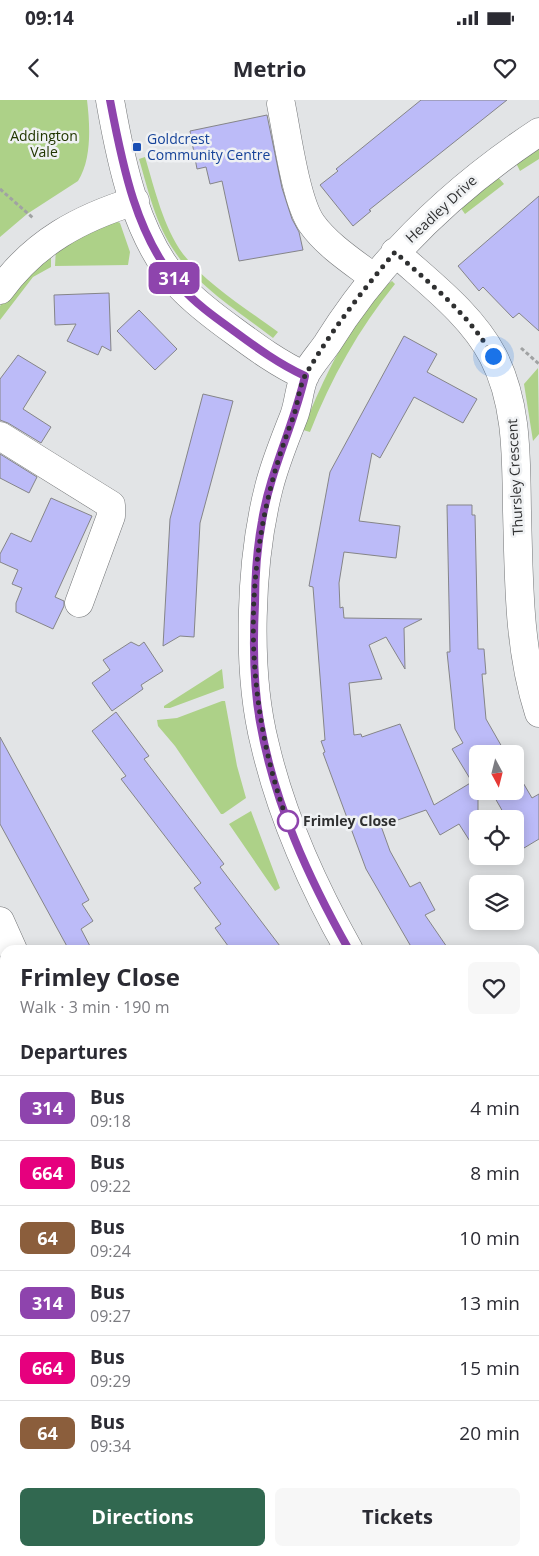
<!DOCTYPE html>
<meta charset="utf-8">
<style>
:root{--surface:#fff;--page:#f7f7f7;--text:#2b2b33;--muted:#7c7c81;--line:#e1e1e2;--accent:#316850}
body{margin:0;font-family:"Open Sans",sans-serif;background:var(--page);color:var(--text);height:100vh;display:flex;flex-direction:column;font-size:19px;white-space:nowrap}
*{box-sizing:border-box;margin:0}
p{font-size:16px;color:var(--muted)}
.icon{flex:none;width:28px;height:28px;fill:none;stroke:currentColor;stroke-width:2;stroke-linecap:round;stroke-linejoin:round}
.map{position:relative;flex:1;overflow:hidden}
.sheet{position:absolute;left:0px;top:845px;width:540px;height:611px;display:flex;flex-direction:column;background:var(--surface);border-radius:15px 15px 0 0;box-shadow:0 2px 12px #0003}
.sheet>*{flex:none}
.badge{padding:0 10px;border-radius:8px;font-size:18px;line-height:32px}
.needle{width:32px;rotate:173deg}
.buttons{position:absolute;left:469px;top:645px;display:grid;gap:10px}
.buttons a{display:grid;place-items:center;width:55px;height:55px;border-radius:8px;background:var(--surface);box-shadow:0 2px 12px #0003;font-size:25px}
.you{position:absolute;width:25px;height:25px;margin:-12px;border:4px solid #fff;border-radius:50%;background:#1a73e8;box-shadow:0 0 0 8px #1a73e833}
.map>.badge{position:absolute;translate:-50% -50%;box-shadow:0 0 0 2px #fff}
h2{padding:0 20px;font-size:19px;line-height:45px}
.round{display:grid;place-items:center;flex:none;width:52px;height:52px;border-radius:8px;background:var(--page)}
.headline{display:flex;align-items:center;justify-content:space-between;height:85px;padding:0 20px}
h1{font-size:24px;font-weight:700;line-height:38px}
.cta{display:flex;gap:10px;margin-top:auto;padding:10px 20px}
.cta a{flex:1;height:58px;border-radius:8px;background:var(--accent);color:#fff;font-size:20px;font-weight:700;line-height:58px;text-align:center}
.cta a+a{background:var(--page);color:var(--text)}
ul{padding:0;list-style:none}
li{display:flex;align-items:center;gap:15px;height:65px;padding:0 20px;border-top:1px solid var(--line)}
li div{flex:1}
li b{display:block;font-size:19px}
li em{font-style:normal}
li .badge{min-width:55px;font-weight:700;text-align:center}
.status{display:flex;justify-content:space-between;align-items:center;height:35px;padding:0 25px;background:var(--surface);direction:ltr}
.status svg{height:14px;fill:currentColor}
header{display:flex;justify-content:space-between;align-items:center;height:65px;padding:0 20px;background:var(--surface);font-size:22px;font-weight:700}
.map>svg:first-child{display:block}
</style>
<div class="status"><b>09:14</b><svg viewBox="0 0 49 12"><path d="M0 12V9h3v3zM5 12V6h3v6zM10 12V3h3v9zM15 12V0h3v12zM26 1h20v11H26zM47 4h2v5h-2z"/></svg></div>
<header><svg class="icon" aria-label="back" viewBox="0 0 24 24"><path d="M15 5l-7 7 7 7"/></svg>Metrio<svg class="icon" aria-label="heart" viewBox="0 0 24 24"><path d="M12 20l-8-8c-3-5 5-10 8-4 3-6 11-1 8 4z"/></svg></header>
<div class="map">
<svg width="539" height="1456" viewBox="0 0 539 1456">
<rect width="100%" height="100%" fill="#e2e4e6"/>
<!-- green -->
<path fill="#add188" d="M0,0h87c3,25 5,59 -9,81l-51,33 -27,23z
M539,48v11l-19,12 -4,-8z
M145,57c10,33 18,69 38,97 23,30 64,55 95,78l-5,6c-32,-25 -76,-52 -98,-86 -19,-27 -27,-62 -36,-93z
M498,77l6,7 -39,30 -5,-7z
M116,121l4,2 10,29 -2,13 -73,1 1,-18z
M51,151v16l-18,10 -33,43v-14l13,-18z
M392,181l3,3c-36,45 -64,94 -85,148l-7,-2c16,-42 53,-123 89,-149z
M538,268l1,66 -6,7 -9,-57z
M222,569l2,19 -54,20h-6v-2z
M222,601h3l12,65 9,32 -23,16h-2l-46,-68 -17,-20 -1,-6 20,-2z
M251,711l29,77 -5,3 -46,-67z
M535,982h4v39h-3z
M535,1301l4,1v58l-4,-3z
M535,1389l4,5v62h-107l1,-5h102z
M48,1451h120v5h-116z"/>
<!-- building -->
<path fill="#bcbbf8" stroke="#858588" d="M421,0h86l-138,110 2,1 -18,15 -33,-41 18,-14 -2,-2z
M267,15l15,73 10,31 7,13 4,18 -64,11 -17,-80 -12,3 -4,-17 -9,2 -7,-38z
M539,96v135l-20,-18 -6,5 -30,-31 -4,4 -21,-25z
M109,193l2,58 -9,-5 -4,9 -31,-14 9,-17 -21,1 -1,-30z
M139,210l38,39 -22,21 -38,-39z
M404,236l33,18 -10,18 50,27 -14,24 -49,-26 -34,61 -8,-5 -13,68 41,5 -4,32 -52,-6 -5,31 1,25 3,-1 1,11 78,1 -18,9 1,41 -19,-32 -17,8 13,34 -33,4 5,52 7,-1 1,3 38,-13 34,81 38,-23 -20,-33 11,-6 -8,-14 -8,-77h3l-3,-147h25v10h3l3,134h6l2,25h-4l4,45 20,35h-28v100l-19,-30 -19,11 -14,-25 -45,16 9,25 20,36 10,-5 15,28 -10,5 24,35h-36l-47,-81 -43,-116 2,-1 -4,-11 4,-1 -12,-153 -4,-1 21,-114z
M18,255l28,17 -23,37 28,18 -10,16 -33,-20 -8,-3v-41z
M203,294l30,7 -33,122 -6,114 -14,-1 -17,10 7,-127z
M0,354l37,23 -8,16 -29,-15z
M51,398l41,18 -37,81 9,4v5l-11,23 -37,-17v-9l6,-15 -10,-4 6,-14 -18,-8v-8l11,-21 20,9z
M131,542l8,4 5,-4 19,29 -22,14 2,4 -31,22 -20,-28 18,-13 -7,-10z
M116,612l33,44 -5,3 80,105 -4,3 63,83h-52l-16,-22 6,-4 -27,-36 7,-5 -80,-104 5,-3 -34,-45z
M0,637l89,163 -7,4 11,17 -12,8 11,21h-23l-69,-126z
M515,669l17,29 7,-4v45l-15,9 -9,-16v-13h-8l-16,-28h24z"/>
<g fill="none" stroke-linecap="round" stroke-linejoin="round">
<defs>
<path id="minor" d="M110,0c11,63 26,138 71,187 16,17 35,31 53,44 23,17 45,33 71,45
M281,4c6,30 15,98 31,120 15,21 41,38 61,53
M395,152c34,31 76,62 98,104 25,48 23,103 24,155 2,68 1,137 22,202
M0,190c35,-48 80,-72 135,-89
M0,336l111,69v11l-32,87
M0,821l13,29
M349,850c-36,-64 -67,-132 -84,-205 -19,-74 -15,-184 4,-258 6,-24 16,-48 25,-71 5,-13 5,-29 11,-41 6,-11 15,-21 22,-31 54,-87 127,-156 212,-212
M535,1051l4,-4
M535,1372l4,3
M0,1434l5,6
M16,1451l6,5
M197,1456v-5"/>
</defs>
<!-- minor casing -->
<use href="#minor" stroke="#737577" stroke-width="29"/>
<!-- path -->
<path stroke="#a0a2a3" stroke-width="3" stroke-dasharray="4 2.5" stroke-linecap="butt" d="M0,89l33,29
M521,248l18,16
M535,978h4
M535,1208l4,-1
M535,1240l4,1
M535,1298l4,1
M365,1456l2,-5
M428,1456l1,-5"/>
<!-- minor -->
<use href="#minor" stroke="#fff" stroke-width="28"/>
</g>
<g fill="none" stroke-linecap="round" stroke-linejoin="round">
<defs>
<path id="line" d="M110,0c12,63 26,138 71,187 15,17 35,31 53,44 23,17 45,33 71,45 -11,49 -35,95 -43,145 -5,27 -7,56 -7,83 -2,39 -2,79 5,118 14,81 49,157 89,228"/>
</defs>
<!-- line casing -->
<use href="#line" stroke="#fff" stroke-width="11"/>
<!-- line -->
<use href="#line" stroke="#8e44ad" stroke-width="8"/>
<!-- walk -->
<path stroke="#2f3031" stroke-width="5" stroke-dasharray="0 9" d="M288,721v2c-48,-132 -46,-275 5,-405 5,-14 6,-32 13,-44 25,-43 56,-83 89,-122 35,32 74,62 98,104"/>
</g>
<!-- markers -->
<rect fill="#1a4fb4" stroke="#eff1f3" stroke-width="2" x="132" y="42" width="10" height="10" rx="2.5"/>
<circle fill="#fff" stroke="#8e44ad" stroke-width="2.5" cx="288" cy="721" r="10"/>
<g text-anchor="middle" stroke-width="5" stroke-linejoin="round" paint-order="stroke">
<!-- park labels -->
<g font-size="14" fill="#213600" stroke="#eff1f3">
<text x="44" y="41">Addington<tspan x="44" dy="16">Vale</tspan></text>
</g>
<!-- transit labels -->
<g font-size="14" fill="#164399" stroke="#eff1f3" text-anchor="start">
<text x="147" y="44">Goldcrest<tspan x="147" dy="16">Community Centre</tspan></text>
</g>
<!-- street labels -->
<g font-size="14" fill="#2f3031" stroke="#eff1f3">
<text transform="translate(441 109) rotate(-43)" y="5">Headley Drive</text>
<text transform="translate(515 377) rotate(-93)" y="5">Thursley Crescent</text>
</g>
<!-- stop labels -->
<g font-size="14" font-weight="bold" fill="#2f3031" stroke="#eff1f3" text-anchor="start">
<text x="303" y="726">Frimley Close</text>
</g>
</g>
</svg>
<div class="buttons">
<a><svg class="needle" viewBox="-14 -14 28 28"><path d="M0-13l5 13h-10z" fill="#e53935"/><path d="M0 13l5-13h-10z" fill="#7c7c81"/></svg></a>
<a><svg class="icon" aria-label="locate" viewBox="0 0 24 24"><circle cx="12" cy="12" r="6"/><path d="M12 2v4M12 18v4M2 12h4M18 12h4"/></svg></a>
<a><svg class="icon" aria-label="layers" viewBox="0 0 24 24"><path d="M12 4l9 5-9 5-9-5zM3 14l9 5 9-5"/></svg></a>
</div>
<div class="you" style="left:493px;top:256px"></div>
<b class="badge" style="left:174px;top:178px;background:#8e44ad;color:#fff">314</b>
<section class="sheet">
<div class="headline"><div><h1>Frimley Close</h1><p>Walk · 3 min · 190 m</p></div><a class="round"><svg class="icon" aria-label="heart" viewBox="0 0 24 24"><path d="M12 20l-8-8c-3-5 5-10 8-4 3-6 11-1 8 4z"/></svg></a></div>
<h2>Departures</h2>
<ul>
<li><span class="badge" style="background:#8e44ad;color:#fff">314</span><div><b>Bus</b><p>09:18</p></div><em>4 min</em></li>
<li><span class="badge" style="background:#e6007e;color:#fff">664</span><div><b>Bus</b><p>09:22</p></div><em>8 min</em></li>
<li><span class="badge" style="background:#8b5e3c;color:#fff">64</span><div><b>Bus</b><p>09:24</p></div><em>10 min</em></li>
<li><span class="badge" style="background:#8e44ad;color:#fff">314</span><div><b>Bus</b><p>09:27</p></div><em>13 min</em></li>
<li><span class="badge" style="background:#e6007e;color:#fff">664</span><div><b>Bus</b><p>09:29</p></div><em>15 min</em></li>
<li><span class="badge" style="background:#8b5e3c;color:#fff">64</span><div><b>Bus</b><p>09:34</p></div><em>20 min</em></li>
</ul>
<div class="cta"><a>Directions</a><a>Tickets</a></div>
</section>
</div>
